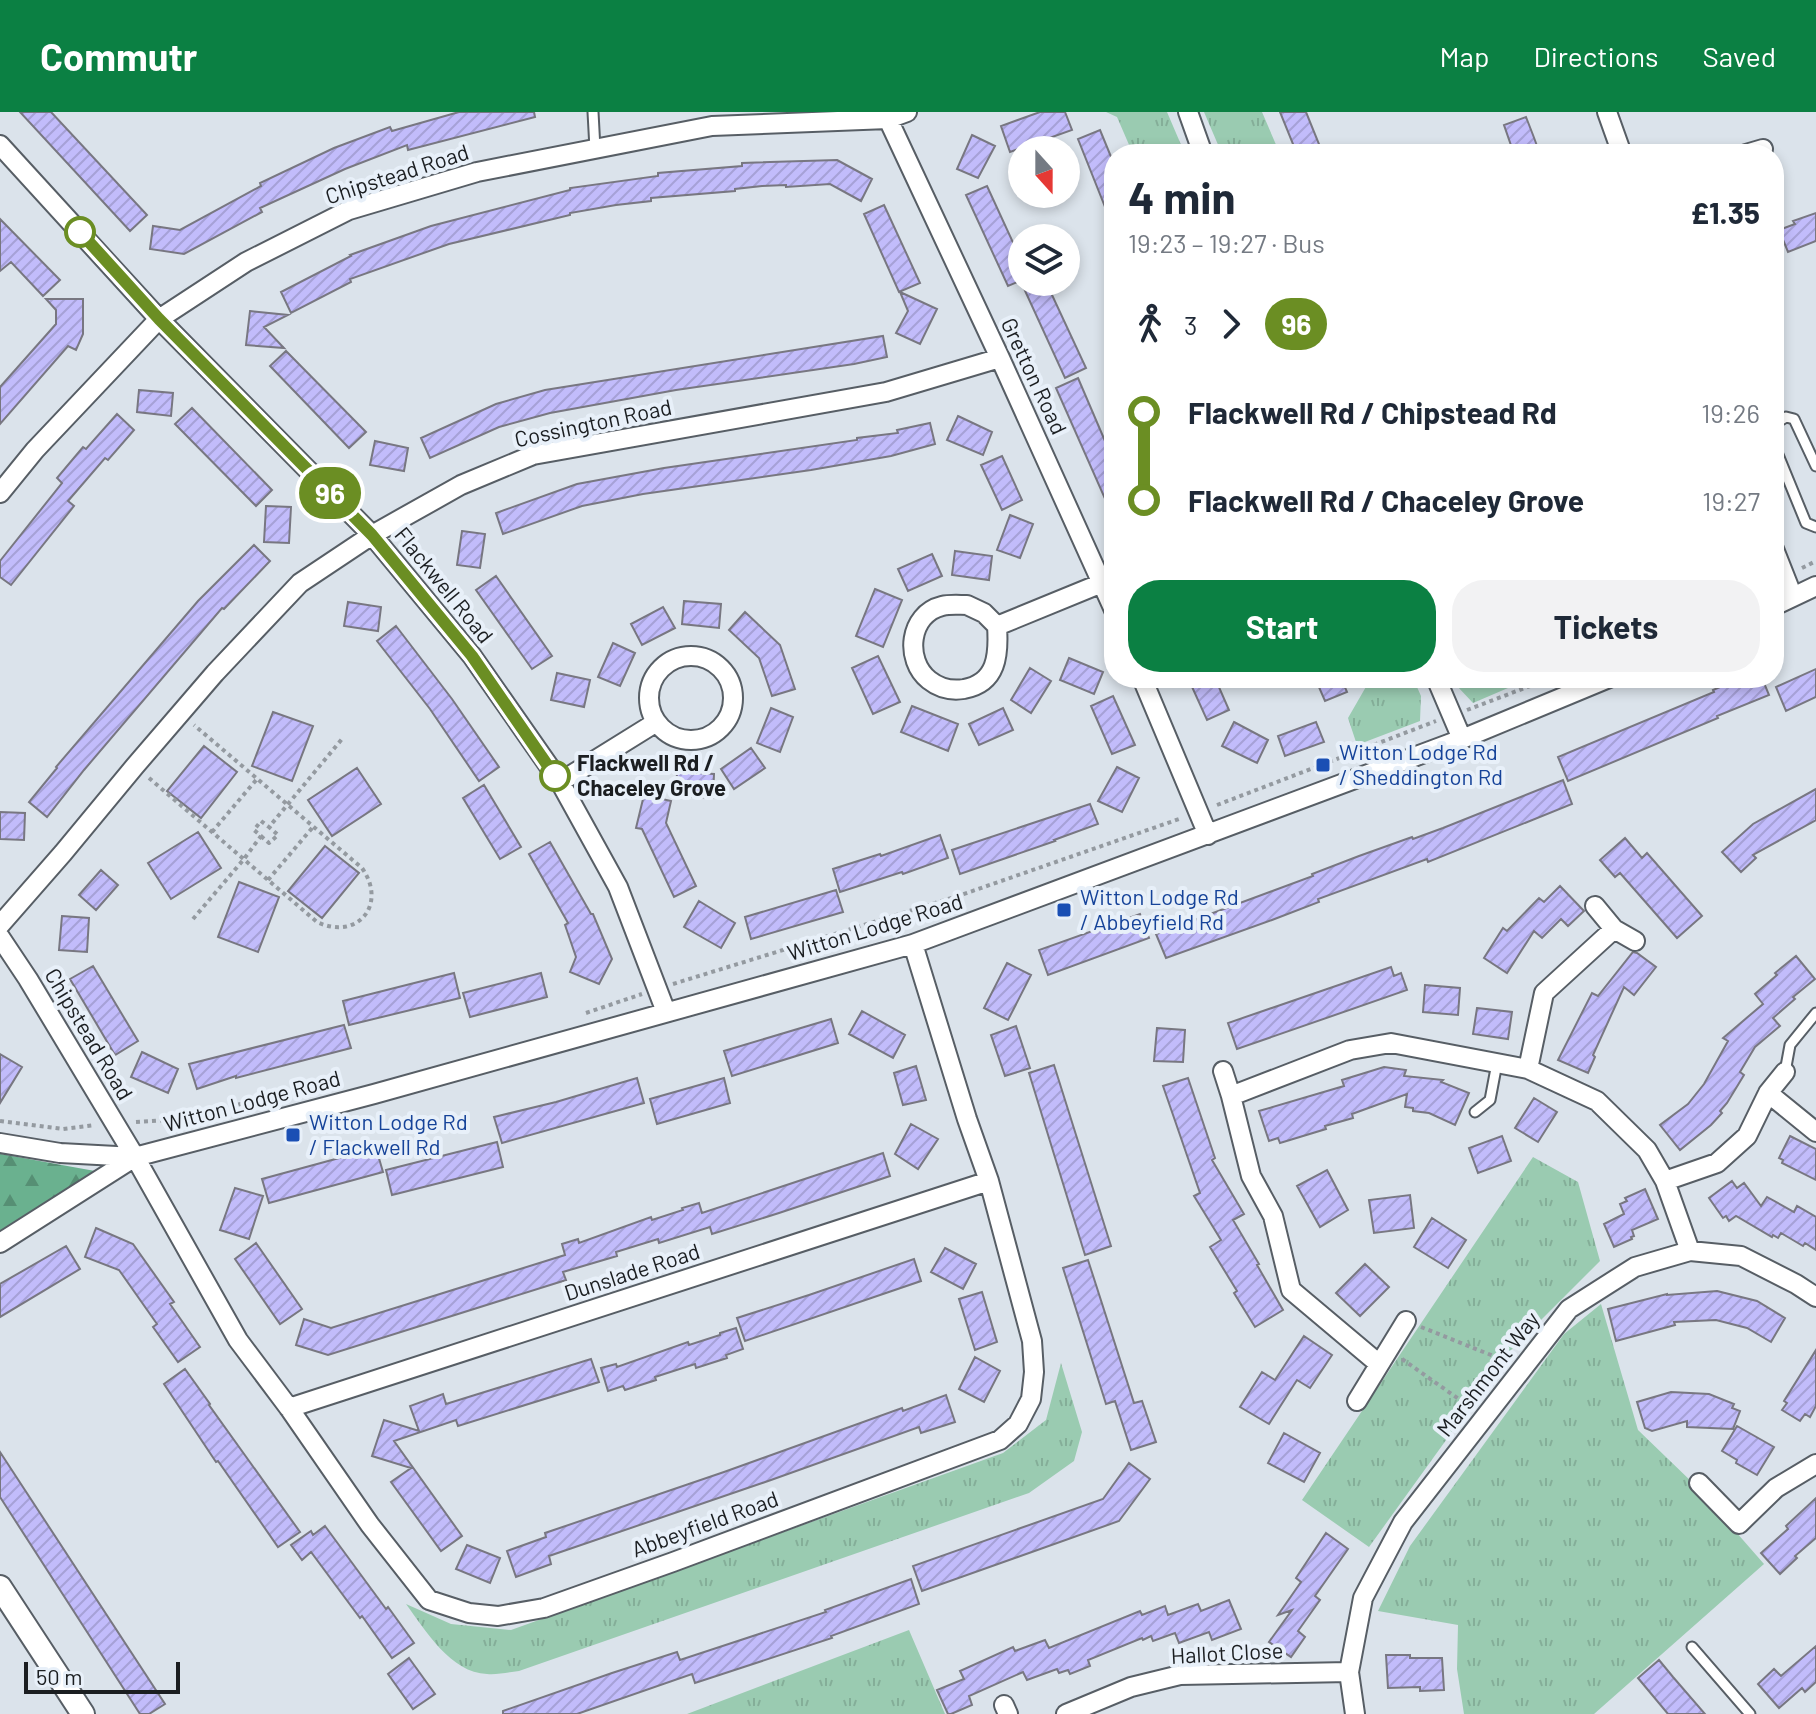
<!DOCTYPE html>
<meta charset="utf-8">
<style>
:root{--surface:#fff;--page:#f2f2f3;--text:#1f2937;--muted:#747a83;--accent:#0b8043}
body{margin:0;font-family:Barlow,sans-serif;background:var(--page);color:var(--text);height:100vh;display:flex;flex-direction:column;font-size:30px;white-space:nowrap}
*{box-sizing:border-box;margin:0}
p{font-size:26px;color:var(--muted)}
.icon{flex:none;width:44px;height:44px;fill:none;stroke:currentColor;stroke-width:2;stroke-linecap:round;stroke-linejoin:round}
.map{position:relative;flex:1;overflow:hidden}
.panel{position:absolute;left:1104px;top:32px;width:680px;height:544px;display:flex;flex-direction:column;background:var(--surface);border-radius:32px;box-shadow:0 4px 12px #0003}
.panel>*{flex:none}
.badge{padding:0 16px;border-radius:26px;font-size:28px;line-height:52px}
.needle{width:52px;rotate:159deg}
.fabs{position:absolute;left:1008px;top:24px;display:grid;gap:16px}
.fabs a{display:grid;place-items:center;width:72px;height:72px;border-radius:50%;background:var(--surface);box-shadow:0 4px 12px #0003;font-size:40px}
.scale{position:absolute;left:24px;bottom:20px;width:156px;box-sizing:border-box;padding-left:8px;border:4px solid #1b1e21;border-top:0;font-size:22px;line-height:28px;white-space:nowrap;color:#1b1e21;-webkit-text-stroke:6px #e8f0f9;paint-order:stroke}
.map>.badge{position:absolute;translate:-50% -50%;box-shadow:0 0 0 4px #fff}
.legs{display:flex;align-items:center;gap:12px;height:88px;padding:0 24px;font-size:26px}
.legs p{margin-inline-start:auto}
.headline{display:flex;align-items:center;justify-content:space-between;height:136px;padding:0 24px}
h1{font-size:44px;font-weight:700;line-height:60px}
.action{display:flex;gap:16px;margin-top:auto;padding:16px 24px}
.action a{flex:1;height:92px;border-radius:32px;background:var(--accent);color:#fff;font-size:32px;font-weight:700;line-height:92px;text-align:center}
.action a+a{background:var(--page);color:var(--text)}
ul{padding:0 24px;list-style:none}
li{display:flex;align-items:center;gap:28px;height:88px;font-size:30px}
li i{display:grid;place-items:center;width:12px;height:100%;margin:0 10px;background:currentColor}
li i::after{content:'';width:20px;height:20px;margin:-10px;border:6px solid;border-radius:50%;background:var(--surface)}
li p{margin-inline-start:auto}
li:first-child i{background:linear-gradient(#0000 50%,currentColor 0)}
li:last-child i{background:linear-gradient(currentColor 50%,#0000 0)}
header{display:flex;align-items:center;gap:48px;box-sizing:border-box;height:112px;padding:0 40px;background:var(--accent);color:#fff}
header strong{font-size:38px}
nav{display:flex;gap:44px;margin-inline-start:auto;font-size:28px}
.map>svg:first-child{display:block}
</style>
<header>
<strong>Commutr</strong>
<nav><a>Map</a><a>Directions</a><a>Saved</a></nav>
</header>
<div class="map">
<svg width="1816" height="1602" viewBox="0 0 1816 1602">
<defs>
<pattern id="grass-tufts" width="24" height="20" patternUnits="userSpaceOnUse" patternTransform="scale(2)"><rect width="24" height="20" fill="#9acbb1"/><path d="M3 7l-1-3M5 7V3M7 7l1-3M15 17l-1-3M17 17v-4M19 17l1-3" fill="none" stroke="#84ae98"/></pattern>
<pattern id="forest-firs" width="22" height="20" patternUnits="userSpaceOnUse" patternTransform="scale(2)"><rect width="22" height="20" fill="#6ab18f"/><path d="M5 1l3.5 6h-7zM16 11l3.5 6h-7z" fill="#568f74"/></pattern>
<pattern id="building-hatch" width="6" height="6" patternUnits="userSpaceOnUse" patternTransform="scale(2)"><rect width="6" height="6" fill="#c2bcfb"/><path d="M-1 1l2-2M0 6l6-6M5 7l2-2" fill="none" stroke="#a6a1d7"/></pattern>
</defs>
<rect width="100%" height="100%" fill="#dbe3eb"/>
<!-- grass -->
<path fill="url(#grass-tufts)" d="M1106,0h61l18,42h-52l-16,-37z
M1204,0h58l18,42h-58z
M1364,566h49l8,18 -1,25 -63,24 -9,-27 19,-33z
M1453,566h51l4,10 -35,15 -16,-17z
M1533,1045l45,25 22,79 -89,89 -142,197 -67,-47z
M1601,1192l37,126 56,54 70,80 -170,150h-130l-7,-45 1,-44 -80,-14 32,-65 154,-212z
M1061,1251l21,69 -8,29 -45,32 -510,178c-10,1 -22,4 -32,3 -36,-1 -62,-44 -81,-70l45,20 60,6 492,-177 43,-33z
M909,1518l36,84h-258z"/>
<!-- forest -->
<path fill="url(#forest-firs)" d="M0,1041l1,1 94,17 -95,60z"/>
<!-- building -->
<path fill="url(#building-hatch)" stroke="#787781" stroke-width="2" d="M20,0h31l96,103 -17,16z
M459,0h75l1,5 -127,33 -1,-5 -62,24 -85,39 2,4 -78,42 -34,-5 3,-23 27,4 81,-44 -1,-3 74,-35 56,-21 2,4z
M1040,0h25l7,18 -62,22 -9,-26z
M1280,0h26l17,42h-26z
M1526,5l7,18 7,19h-26l-10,-29z
M1100,18l14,34 -1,63 -35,-88z
M972,23l23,11 -17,32 -21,-9z
M837,48l35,19 -11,22 -31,-17 -44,3v-2l-24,1 -27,3v2l-84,7v3l-35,4 -46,8v2l-121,29 -99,35 1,3 -60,31 -10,-21 70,-36 -1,-1 81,-29 139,-36v-2l88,-12v-3l84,-7v-3z
M987,74l35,76v18l-14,6 -42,-91z
M884,93l36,78 -21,9 -35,-78z
M1816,101v28l-28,11 -9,-22 16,-6 -2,-3z
M0,107l60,61 -17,16 -32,-34 -11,9z
M1021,170h25l40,86 -21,10z
M900,180l37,17 -17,35 -24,-11 12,-22z
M46,187h37v35l-7,16 -8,-4 -68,78v-37l56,-63v-14z
M250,199l38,4 -24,12 20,21 -38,-3z
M883,224l4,21 -33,7 -178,26 -126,23 -51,14 -69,31 -9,-20 75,-34 49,-14z
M286,239l80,81 -17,16 -79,-82z
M1078,266l36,84v57l-58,-131z
M139,278l34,3 -2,23 -34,-4z
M192,296l80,82 -16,16 -81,-82z
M117,302l17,16 -26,30 -3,-2 -37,43 6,5 -63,79 -11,-8v-16l62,-78 -5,-5 26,-31 3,2z
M958,304l34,16 -9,23 -36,-15z
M930,311l5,21 -44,12 -80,14 -168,24 -61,12 -79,28 -7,-21 81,-29 87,-16 193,-28v-2l41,-5 -1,-3z
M375,329l33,7 -4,23 -34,-6z
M1002,344l20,44 -20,10 -21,-45z
M266,394l25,1 -2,36 -25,-1z
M1010,403l23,9 -13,34 -23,-8z
M462,419l23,3 -5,34 -23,-3z
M254,433l16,16 -46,48 -2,-1 -138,162 -37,47 -18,-15 28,-34 -1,-1 142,-166z
M955,439l37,5 -3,24 -37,-5z
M932,442l10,22 -34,15 -10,-22z
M496,464l56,80 -20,13 -56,-79z
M875,477l27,11 -19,47 -27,-11z
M684,489l37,3 -2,24 -37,-4z
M348,490l33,5 -3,24 -34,-5z
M663,495l12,21 -33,17 -11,-21z
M745,500l35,33 15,44 -23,7 -13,-38 -30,-28z
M396,514l56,73 47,68 -20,14 -49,-72 -53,-68z
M613,531l22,10 -15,33 -22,-9z
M878,544l22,46 -27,12 -21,-46z
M1069,546l34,14 -9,22 -34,-14z
M1030,556l21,13 -20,32 -20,-13z
M1816,557v28l-30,14 -10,-24z
M557,561l33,7 -6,27 -33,-7z
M1188,566h27l14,32 -22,10z
M1315,566h26l6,14 -22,9z
M1741,566h21l7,17 -52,21 1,2 -150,63 -10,-24 156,-65 -1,-2z
M1113,584l22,49 -23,9 -21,-48z
M912,594l46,18 -10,27 -47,-19z
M771,596l22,9 -13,35 -23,-9z
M1003,596l10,22 -34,15 -10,-21z
M273,600l40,14 -21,55 -40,-15z
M1234,610l34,18 -11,23 -35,-17z
M1316,610l8,20 -39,14 -7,-20z
M204,634l33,26 -36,46 -34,-27z
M751,636l14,20 -31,21 -13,-20z
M1117,655l22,11 -17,34 -24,-11z
M357,656l24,36 -49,32 -24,-36z
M677,660l37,2 -1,24 -37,-2z
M1563,668l9,24 -144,58 -1,-3 -109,40 1,3 -47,18 -106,38 -10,-24 157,-58 -1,-2 47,-18 53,-19 1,2 30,-11z
M484,673l37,62 -21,12 -37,-61z
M1816,677v31l-63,35 3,3 -15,14 -19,-20 31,-28z
M644,683l27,6 -5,22 30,63 -22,11 -32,-68 -6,-1z
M1090,692l8,20 -44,16 1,1 -95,33 -8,-24z
M0,700l25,1 -1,27 -24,-1z
M198,720l23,36 -50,31 -23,-36z
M940,723l8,23 -45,16 -1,-2 -62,20 -7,-23 47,-15 1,2z
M1625,726l17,20 5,-5 55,63 -25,22 -57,-65 -5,4 -15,-17z
M550,730l41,72h2l19,45 -13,25 -29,-12 6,-15 -11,-32 3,-2 -39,-69z
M325,734l34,27 -37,45 -34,-27z
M101,758l17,15 -22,25 -17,-15z
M239,770l40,15 -21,55 -40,-15z
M1560,774l24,25 -16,15 -7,-7 -19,19 -8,-7 -27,42 -23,-15 19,-30 4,3 32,-33 5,4z
M836,778l7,22 -92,27 -6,-22z
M699,789l36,22 -14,25 -37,-21z
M1140,802l9,24 -101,37 -9,-25z
M62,804l27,2 -2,34 -28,-2z
M1633,840l4,1 19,14 -22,28 -10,-8 -31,68 2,2 -7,16 -30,-13 34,-67 6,3z
M1796,844l19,23 -22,18 2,2 -22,19 7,8 -25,21 -15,25 4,3 -17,28 -7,8 2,2 -11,12 -31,25 -20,-25 28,-21 16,-20 24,-43 -5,-3 40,-34 -8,-10 22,-19 -2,-2z
M1007,851l24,12 -23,45 -24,-12z
M93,854l45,75 -23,14 -45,-76z
M1391,855l3,9 7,-3 6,17 -170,59 -9,-26z
M454,861l6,25 -111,27 -6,-24z
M541,861l6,24 -77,20 -7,-24z
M1425,873l35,3 -2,27 -35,-3z
M1477,896l35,4 -4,27 -35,-5z
M862,899l43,24 -12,23 -44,-24z
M831,907l7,24 -106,33 -8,-25z
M344,913l7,23 -115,30v-2l-39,13 -8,-25z
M1016,914l14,42 -25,8 -14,-41z
M1157,916l28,2 -2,32 -29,-1z
M142,940l36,17 -10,24 -37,-16z
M0,942l22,13 -22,36z
M1054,953l57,181 -26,9 -56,-182z
M916,954l10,34 -23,5 -9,-32z
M1384,955l22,3 -2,6 39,4 -2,2 28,11 -14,32 -26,-12 -16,-2v-3l-8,-1 2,-13 -55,20 1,4 -28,8 1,3 -46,14 -2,-5 -9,3 -10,-30 85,-25 -2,-6z
M637,966l7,25 -142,40 -8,-26 62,-15z
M724,966l6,25 -73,21 -7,-25z
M1188,966l27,80 -3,2 32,54 -11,6 26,44 -2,1 26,45 -28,17 -21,-34 3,-2 -27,-44 11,-7 -27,-44 6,-3 -37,-107z
M1534,986l23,14 -19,30 -23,-14z
M911,1012l27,15 -20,30 -23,-15z
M1502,1024l9,25 -33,12 -9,-25z
M1790,1024l26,13v31l-34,-17 1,-3 -4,-2z
M497,1030l6,25 -111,28 -6,-25z
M376,1036l7,24 -114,31 -7,-24z
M883,1041l7,23 -111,37 -67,21 -2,-7 -51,16 -1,-4 -42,13 1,4 -54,16 3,8 -238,75 -32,-10 8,-26 27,9 234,-73 -3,-11 16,-5 1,4 72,-26 1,3 31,-10 -1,-2 17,-5 3,10z
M1327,1058l21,40 -28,17 -23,-41z
M1732,1069l5,7 7,-5 17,23 6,-9 27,15 3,-6 19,11v33l-11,-7 -2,3 -22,-13 -3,5 -5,-3 -1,2 -36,-21 -7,5 -3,-5 -3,2 -14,-20z
M235,1076l28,8 -14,43 -29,-9z
M1645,1077l13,30 -26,11 2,6 -3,1 1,2 -18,8 -10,-23 20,-10 -4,-10 7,-3 -2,-3z
M1410,1083l4,33 -40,5 -5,-33z
M1432,1106l34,22 -18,28 -34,-21z
M96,1116l37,16 41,58 -4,2 30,43 -22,15 -25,-35 4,-3 -38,-54 -34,-13z
M256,1131l46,66 -22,15 -45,-65z
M66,1134l14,23 -80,48v-33z
M945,1136l31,16 -13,25 -32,-17z
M914,1147l7,22 -176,60 -8,-23 72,-23z
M1088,1148l46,143 8,-2 14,41 -25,8 -16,-49 -9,3 -43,-136z
M1365,1152l24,23 -29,29 -24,-23z
M1717,1179l40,10 28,17 -14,24 -24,-14 -31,-8 -42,2 1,3 -59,16 -8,-32 59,-15v1z
M982,1180l15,50 -22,8 -16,-51z
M736,1216l7,21 -17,6 1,3 -31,10 -1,-4 -40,13 1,3 -31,10 -2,-4 -15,5 -7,-23 15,-4 1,3 71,-25 1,3 31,-10v-2z
M1304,1224l28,19 -22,33 -13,-8 -28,44 -29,-17 22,-35 13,8z
M1816,1238v56l-6,11 -5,-3 -5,7 -18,-11 5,-7 -3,-2z
M975,1245l25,14 -16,31 -25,-13z
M591,1247l8,23 -141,44 -2,-6 -62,21 68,95 -21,15 -50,-69 20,-14 -39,-12 12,-36 35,11 -9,-25 33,-12 3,10z
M185,1257l25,35 -1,1 91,127 -22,15 -60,-86 -2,1 -52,-78z
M1671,1280l38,2 25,10 -2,4 8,3 -7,18 -46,-2v-6l-35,10 -7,-3 -8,-26z
M946,1283l9,27 -34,11 -2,-6 -148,53 -222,76 2,8 -35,13 -9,-26 39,-14 -1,-4 179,-61 178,-64 1,3z
M1737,1314l37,21 -17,28 -21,-12 1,-3 -15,-9z
M1284,1321l36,20 -16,29 -36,-19z
M0,1340l165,252 -16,10h-9l-140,-217z
M1129,1351l21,16 -31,42 -197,70 -9,-25 190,-67z
M1816,1386v40l-21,18 2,2 -17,16 -19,-21 27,-24 -2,-3z
M325,1414l61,83 2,-2 26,36 -22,15 -30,-42 -2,2 -49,-66 -9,8 -11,-15 20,-14 2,4z
M1326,1421l22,16 -33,47 5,4 -22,31 7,6 -14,20 -22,-15 23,-32 -14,5 23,-33 -5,-4z
M467,1433l33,13 -10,25 -34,-14z
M911,1467l8,25 -88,32 1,2 -137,45 -3,-9 -115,40h-74v-3l109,-38 65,-21 3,8 146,-48 -1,-2z
M1229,1488l12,29 -29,11 -3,-8 -30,11 -4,-10 -22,8 -2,-5 -8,4 -1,-2 -54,22 2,6 -20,8 -2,-4 -9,3 -2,-4 -30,11 -4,-8 -54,24 3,9 -21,9h-3l-11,-24 27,-11 -4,-8 53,-24 2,4 30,-11 4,8 91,-37 2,4 23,-9 3,9 30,-11 3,7z
M1816,1534v36l-11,10 -3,-4 -23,20 -21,-24 16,-15 7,7z
M1386,1543h24v3h32l2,32 -24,1v-4l-32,1z
M409,1546l26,36 -22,15 -25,-35z
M1659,1548l14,17 32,37h-37l-30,-36z"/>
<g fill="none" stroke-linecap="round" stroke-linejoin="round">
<defs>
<path id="service" d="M593,0l2,37
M1774,312l12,-7 8,2 22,47
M1774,333l32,78 10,4
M1785,960l5,-27 26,-32
M1475,1000l15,-12 7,-37
M1692,1535l58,67"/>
<path id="minor" d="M1188,0l15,42
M1607,0l15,42
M888,7l112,239 114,252
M0,33l159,174 213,216 100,121 88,126 58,105 48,125
M1746,42l17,-5
M0,381l35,-43 124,-131 87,-57 103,-52 128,-38 235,-46 176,-7 19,-7
M1774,437l19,48
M967,493l17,8 13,13c2,29 0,57 -33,63 -13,2 -25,-1 -35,-9 -25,-20 -20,-66 13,-74 8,-2 17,-1 25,-1z
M1774,494l42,-20
M997,514l105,-43
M649 586a42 42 0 1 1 84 0a42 42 0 1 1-84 0Z
M1142,566l66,157
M1436,566l26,61
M560,670l95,-59
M1595,794l19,23
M0,813l63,-72 72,-87 80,-93 85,-90 72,-48 89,-50 72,-30 353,-63 114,-34
M0,825l28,42 107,178 103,183 51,68 81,117 59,75 40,13 29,3 46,-8 129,-46 327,-122 18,-16 13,-25 3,-27 -2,-31 -43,-160 -22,-62 -54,-175
M1528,957l16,-76 70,-64 21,12
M1223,959l8,25 20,80 22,40 18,74 88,74
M1768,981l48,39
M1231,984l119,-46 41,-7 137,26 69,32 50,49 18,31 25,70
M0,1031l60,10 75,4
M1665,1069l52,-18 30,-27 21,-43 17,-21
M0,1131l135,-86 239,-63 539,-150 549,-205 147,-61
M1357,1289l49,-80
M289,1296l700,-227
M1699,1371l40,41 37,-36 40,-24
M1004,1593l4,9
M1066,1602l65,-27 49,-12 169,-3
M1355,1602l-6,-42 14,-74 40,-76 166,-213 66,-42 55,-16 51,5 55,28 20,13"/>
<path id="tertiary" d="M0,1475l83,127"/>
</defs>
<!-- service casing -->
<use href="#service" stroke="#575e65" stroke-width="13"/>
<!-- minor casing -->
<use href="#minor" stroke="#575e65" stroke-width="22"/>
<!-- tertiary casing -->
<use href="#tertiary" stroke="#575e65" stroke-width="26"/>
<!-- path -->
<path stroke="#949aa0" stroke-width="4" stroke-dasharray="4 4" stroke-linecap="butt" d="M1802,456l14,-7
M1467,598l84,-32
M149,666l168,144c40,19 71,-17 45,-54l-168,-143
M1217,693l219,-84
M212,720l45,-53
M261,724l8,7 9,-8 -9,-8 73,-88
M268,768l45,-53
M193,807l51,-60 17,-23 -7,-6 7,-9 8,6
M673,872l288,-89 221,-77
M586,901l56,-19
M0,1009l63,8 32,-4
M136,1010l32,-2 136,-30
M1421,1215l85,34
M1402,1247l68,48"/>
<!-- service -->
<use href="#service" stroke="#fff" stroke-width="9"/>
<!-- minor -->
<use href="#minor" stroke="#fff" stroke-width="18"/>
<!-- tertiary -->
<use href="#tertiary" stroke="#fff" stroke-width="22"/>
</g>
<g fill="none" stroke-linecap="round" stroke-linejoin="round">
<defs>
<path id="line-1" d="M80,120l79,87 213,216 100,121 83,120"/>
</defs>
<!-- line-1 casing -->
<use href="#line-1" stroke="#fff" stroke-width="18"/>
<!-- line-1 -->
<use href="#line-1" stroke="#6b8e23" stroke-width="12"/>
</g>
<!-- markers -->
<g fill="#fff" stroke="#6b8e23" stroke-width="4">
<circle cx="80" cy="120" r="14"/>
<circle cx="555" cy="664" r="14"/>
</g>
<g fill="#1a4fb4" stroke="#e8f0f9" stroke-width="3">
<rect x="1315" y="645" width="16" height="16" rx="4"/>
<rect x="1056" y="790" width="16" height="16" rx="4"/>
<rect x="285" y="1015" width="16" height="16" rx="4"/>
</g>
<g text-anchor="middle" stroke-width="8" stroke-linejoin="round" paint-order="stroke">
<!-- street labels -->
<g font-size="22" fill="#1b1e21" stroke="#e8f0f9">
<text transform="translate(397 62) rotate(-18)" y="8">Chipstead Road</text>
<text transform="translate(1034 264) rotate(65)" y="8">Gretton Road</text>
<text transform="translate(593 311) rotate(-12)" y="8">Cossington Road</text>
<text transform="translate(444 473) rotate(51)" y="8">Flackwell Road</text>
<text transform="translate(875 815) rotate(-17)" y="8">Witton Lodge Road</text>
<text transform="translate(89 922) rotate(59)" y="8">Chipstead Road</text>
<text transform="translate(252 989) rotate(-15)" y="8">Witton Lodge Road</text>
<text transform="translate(632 1160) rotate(-18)" y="8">Dunslade Road</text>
<text transform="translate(1488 1262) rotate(-52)" y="8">Marshmont Way</text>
<text transform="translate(705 1412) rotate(-20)" y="8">Abbeyfield Road</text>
<text transform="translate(1227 1541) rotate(-3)" y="8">Hallot Close</text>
</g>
<!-- transit labels -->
<g font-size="22" fill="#164399" stroke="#e8f0f9" text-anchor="start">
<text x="1339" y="648">Witton Lodge Rd<tspan x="1339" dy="25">/ Sheddington Rd</tspan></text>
<text x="1080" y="793">Witton Lodge Rd<tspan x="1080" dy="25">/ Abbeyfield Rd</tspan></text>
<text x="309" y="1018">Witton Lodge Rd<tspan x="309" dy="25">/ Flackwell Rd</tspan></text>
</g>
<!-- stop labels -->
<g font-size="22" font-weight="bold" fill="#1b1e21" stroke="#e8f0f9" text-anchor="start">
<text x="577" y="659">Flackwell Rd /<tspan x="577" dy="25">Chaceley Grove</tspan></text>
</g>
</g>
</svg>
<div class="fabs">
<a><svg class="needle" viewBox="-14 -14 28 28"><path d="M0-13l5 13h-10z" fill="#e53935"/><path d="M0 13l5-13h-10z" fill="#747a83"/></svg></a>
<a><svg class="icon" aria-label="layers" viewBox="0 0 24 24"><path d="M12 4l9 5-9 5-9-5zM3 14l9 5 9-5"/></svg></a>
</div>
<div class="scale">50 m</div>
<b class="badge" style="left:330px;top:381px;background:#6b8e23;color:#fff">96</b>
<section class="panel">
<div class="headline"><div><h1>4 min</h1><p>19:23 – 19:27 · Bus</p></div><b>£1.35</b></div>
<div class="legs"><svg class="icon" aria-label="walk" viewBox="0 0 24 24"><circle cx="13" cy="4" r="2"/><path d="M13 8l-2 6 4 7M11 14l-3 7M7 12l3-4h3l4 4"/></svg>3<svg class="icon" aria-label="forward" viewBox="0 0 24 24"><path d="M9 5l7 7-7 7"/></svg><b class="badge" style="background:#6b8e23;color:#fff">96</b></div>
<ul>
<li><i style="color:#6b8e23"></i><b>Flackwell Rd / Chipstead Rd</b><p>19:26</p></li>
<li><i style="color:#6b8e23"></i><b>Flackwell Rd / Chaceley Grove</b><p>19:27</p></li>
</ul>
<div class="action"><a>Start</a><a>Tickets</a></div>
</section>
</div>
